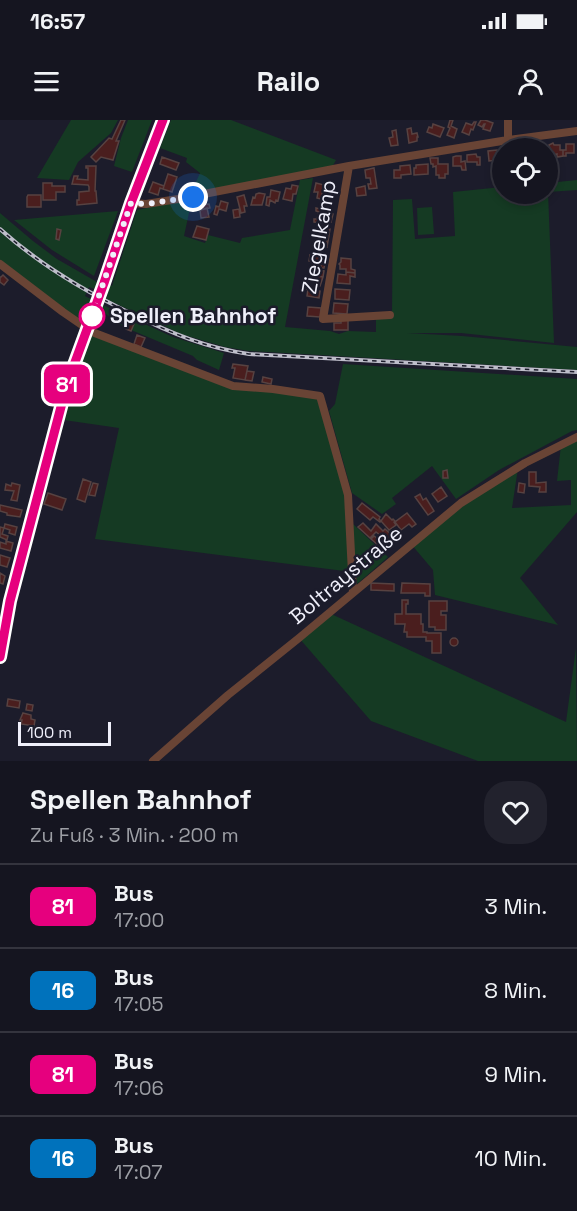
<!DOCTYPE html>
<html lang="de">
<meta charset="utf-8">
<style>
:root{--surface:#151520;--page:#22222d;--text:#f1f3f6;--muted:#9d9fa5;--line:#34343e}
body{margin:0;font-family:"Space Grotesk",sans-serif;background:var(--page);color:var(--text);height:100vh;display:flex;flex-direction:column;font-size:22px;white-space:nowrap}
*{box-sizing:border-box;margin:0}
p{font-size:20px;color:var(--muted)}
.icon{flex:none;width:33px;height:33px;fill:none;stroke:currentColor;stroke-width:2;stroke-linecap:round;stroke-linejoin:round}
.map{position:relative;height:641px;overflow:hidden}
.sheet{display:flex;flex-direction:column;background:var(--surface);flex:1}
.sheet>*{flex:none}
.badge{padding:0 12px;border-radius:9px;font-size:21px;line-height:39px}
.buttons{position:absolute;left:492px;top:18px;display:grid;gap:12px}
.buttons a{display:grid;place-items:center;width:66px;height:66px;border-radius:50%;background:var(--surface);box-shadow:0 3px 9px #0003,0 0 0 2px var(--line);font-size:30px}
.scale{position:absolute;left:18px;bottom:15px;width:93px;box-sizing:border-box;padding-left:6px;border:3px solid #efeffa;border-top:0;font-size:16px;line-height:21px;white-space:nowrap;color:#efeffa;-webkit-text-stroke:4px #1c1c2b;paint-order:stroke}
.you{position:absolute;width:30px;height:30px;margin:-15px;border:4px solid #fff;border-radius:50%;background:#1a73e8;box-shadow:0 0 0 9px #1a73e833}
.map>.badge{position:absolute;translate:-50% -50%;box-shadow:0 0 0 3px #fff}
.round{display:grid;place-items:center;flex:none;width:63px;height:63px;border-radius:24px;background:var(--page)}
.overview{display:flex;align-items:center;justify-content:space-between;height:102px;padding:0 30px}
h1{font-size:28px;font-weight:700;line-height:45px}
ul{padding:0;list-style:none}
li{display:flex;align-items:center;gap:18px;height:84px;padding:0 30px;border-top:2px solid var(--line)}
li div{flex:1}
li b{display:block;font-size:22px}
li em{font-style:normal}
li .badge{min-width:66px;font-weight:700;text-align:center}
.status{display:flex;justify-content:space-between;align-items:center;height:42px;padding:0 30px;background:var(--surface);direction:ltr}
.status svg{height:16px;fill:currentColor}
header{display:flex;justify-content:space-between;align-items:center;height:78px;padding:0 30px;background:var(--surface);font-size:27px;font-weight:700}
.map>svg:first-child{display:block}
</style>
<div class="status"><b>16:57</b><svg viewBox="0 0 49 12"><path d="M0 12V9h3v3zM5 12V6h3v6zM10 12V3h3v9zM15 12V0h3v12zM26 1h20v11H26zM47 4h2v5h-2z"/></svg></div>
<header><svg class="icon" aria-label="menu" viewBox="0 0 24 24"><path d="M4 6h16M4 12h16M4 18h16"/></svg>Railo<svg class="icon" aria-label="person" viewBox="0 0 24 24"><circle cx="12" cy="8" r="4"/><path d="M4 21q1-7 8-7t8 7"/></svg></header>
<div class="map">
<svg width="577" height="641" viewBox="0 0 577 641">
<rect width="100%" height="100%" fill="#1c1c2b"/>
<!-- green -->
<path fill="#153a23" d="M71,0h47l-7,13 -33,29 -9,18 -32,-2z
M128,0h24l-20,52 -18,-6 7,-28z
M171,0h60l105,40 -4,7 -141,26 9,-20 -14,-11 1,-4 -27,-10z
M313,58l-28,149 45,4 9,3 9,-3 28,1v-15h16l1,-117 19,-1 3,40 40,-3 -2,-44 49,-5v7h46v-11l29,-3v10l-29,2 6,151 -93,-10h-54l55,3 115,11v23l-328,-19 -24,-4 -44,-13 -75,-35 4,-14 2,1 25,-76 55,-11 -8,37 21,7 3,-8 32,8 2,-5 48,-8 10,-50z
M432,87l2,27 -16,1 -1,-27z
M118,91l-24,65 -42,-26 -38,-30z
M0,93l33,28 24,18 40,23 -2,7 -6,-2 -4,9 6,3 -7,19h-9l-75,-57z
M103,185l70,32 51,16 -5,17 -22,-10 -4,-4 -62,-26 2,-6 -4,-2 -3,6 -9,-5 -16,-13z
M87,209l146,57 87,10 28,99 4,77 -257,-33 24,-111 -62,-9z
M343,244l234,15v51l-5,1 -73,39 -43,29 -24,-33 -40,32 4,6 -14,10 -30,-21 -23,-82 6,-7z
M577,317v75l-57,66 38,47 -123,-30 -2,-25 -22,-26 50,-41 57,-35 -6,40 59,-3v-25l-14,1 4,-36z
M352,403l36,34 -31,27z
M329,493l237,109 10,-74 1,113h-99l-107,-40 -72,-83z"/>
<!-- building -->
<path fill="#4a1e1e" stroke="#574241" stroke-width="1.5" d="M121,0h4l-9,21h3l-6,19 -12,-3 -5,5 -5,-5 18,-19 3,1z
M450,0h3l-2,6 6,3 -3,9 -7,-3 3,-7 -2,-1z
M481,0h4l8,3 -3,8 -7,-2 2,-5h-1l-2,3 -4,-2z
M474,2h2l-3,8 -2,-1 -2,6 -7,-3 4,-9 6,2z
M433,4l11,4 -4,9 -13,-5 2,-5 3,1z
M411,8l1,6 5,-1 1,4h-1v4l-8,2 -2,-14z
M396,10l2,15 -7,1 -2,-8 4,-1 -1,-6z
M553,23l1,2h6v5h3v6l-6,1v-3l-5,1 -1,-1 -2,-9z
M566,24h8v9h-8v3h-3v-6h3z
M497,30l1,10 -9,1 -1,-10z
M476,34l1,3h3v8h-3v-3h-10v-7z
M456,36h5v6l4,-1 1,9h-4l-1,-4h-8v-9z
M162,37l17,6 -3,7 -16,-6z
M430,38h8v6h10v10h-3v4h-6v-3h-3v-9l-3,1v-3h-2z
M428,44v10l-14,1v-7h2v-3z
M410,45l1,9 -10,1v3h-7v-8h6v-4z
M86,46h10l-1,25h1l1,12 -20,2v-5h2v-8l10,-1v-4l-1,-2 -16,-1 2,-8h4l-1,3 11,1v-12h-2z
M374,48l3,20 -8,1 -1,-5h3l-1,-6h-4l-1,-8z
M494,51h8v6l-8,1z
M168,54l9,3 -5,15 -9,-3z
M153,62l11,4 -1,3 -3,-1 -2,7 -9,-3z
M43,63h9v3h13v6h-9v8h-13z
M316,63l8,2 -3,14 -4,-1 1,-6h-4z
M292,65l6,1 -2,8h-3l-1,7 -9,-2 3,-11 5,1z
M365,66l1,9 -9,1 -1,-8z
M271,70l9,2 -2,9 -2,-1 -1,3 -5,-3 -1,6 -3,-1 1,-8h3z
M259,73l6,1 -3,11h-11l2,-8 2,1 1,-4z
M28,75h13v12h-14v-10z
M244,75l3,11h-3l1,6 -4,1 -4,-16z
M221,81l7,2 -2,8 -7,-2 -2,6 -3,-1 2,-8 3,1z
M209,84l1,4 -10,2 -1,-5z
M207,88l2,9 -8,1 -1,-8z
M316,88l8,2v2l9,2 -1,4 -14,-3 1,-3 -3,-1z
M239,89l1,8 -6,1 -1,-8z
M318,95l14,3 -1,4 -9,-2v3l-8,-1v-3h3z
M197,106l12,3 -3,11 -13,-3z
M321,106l9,3 -2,12 -6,-1 1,-3 -4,-1z
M57,109l4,1 -2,10 -3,-1z
M320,120l8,1 -1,6 -5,-1v-3l-3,-1z
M310,135l16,3 -2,10h-3v-3l-12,-4z
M341,138l10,1v10l4,1v3l-9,-1v-3h-6v-4l-1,-1 2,-2z
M311,146l7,1 -1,3 7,1 -1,6 -10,-2 1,-6h-4z
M346,152l9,1v4l-5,-1v8l-13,-1 1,-9 8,1z
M3,155l5,5 -4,5 -4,-3v-5h1z
M313,155l10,2 -3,9 -5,-1 1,-3 -5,-1z
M306,166l8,2v2l6,1 -1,7 -12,-2 1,-7h-3z
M335,169l15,1 -1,10 -14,-1z
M334,183l14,1 -1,10 -14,-1z
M308,187l13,1 -1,9 -13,-1z
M341,199h7v11h-14v-7h7z
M129,202l5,2 -3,7 -5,-2z
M137,215l8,3 -4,9 -7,-3z
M233,244l15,2 -3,14 -12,-2 2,-10h-3z
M247,251l7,1 -2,9 -7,-1z
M263,257l9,2 -1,5 -9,-2z
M447,350l1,8h-5v-7z
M529,352h7v11l10,-1v10h-7l1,-5 -11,-1z
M83,359l8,3 -6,20 -8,-3z
M12,363l8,2 -3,16 -6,-1 3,-9 -9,-1 1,-6 5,2z
M93,363l5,1 -3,12 -6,-1z
M519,363l6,1 -1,9 -6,-1z
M441,367l6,9 -9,6 -6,-8z
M48,373l18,6 -4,11 -18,-6z
M420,374l3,6 3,-2 8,13 -6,4 -13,-18z
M362,383l18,14 -1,2 2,2 -1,1 -7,-5 -3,3 -13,-11z
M0,385l22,5 -2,7 -13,-2v-2l-7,-2z
M407,393l9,11 -4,3 -3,-3 -8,6 -6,-8z
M386,394l6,6 1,-1 2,2 -1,1 2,3 -7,5 -8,-9z
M363,403l8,8 5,-7 7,7 2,-2 10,9 -6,7 -6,-5 -5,5 -7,-6 3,-3 4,3 2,-2v-2l-4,-3 -6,6 -12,-11z
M5,404l12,3 -2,8 -6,-2 1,-3 -6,-2z
M0,407l4,1 -2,6 6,2 -1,4 -7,-3z
M6,421l7,2 -2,8 -11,-3v-6l6,2z
M0,435l10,3 -3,9 -7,-2z
M0,453l5,3 -2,8 -3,-1z
M371,463l23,1v7l-23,-1z
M402,463l28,1v12h-5v-3h-24z
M402,480h6v4h-2v10h15v10h2v8h4v1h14v20h-9v-12h-6v-4h-19v-5h-3l1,-8h-10v-10h7z
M429,481h18v10h-6v4h5v15h-11v-3h-6z
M450 522a4 4 0 1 1 8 0a4 4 0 1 1-8 0Z
M8,579l12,2 -1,7 -12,-2z
M27,584l6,1 -1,6 -6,-1z
M23,593l8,2v4l4,1 -1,6 -13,-2 1,-4h-2z"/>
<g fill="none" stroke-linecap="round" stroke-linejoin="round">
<!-- street -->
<path stroke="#694435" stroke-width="8" d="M508,0v20
M349,46l-26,153 67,-4
M131,83l15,1 32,-5 171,-33 159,-26 69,-9
M0,144l63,48 29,20 141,54 40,3 47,7 28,99 5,97
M0,536l10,-55 57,-217 37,-101 27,-80 32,-83
M153,641l75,-66 71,-57 162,-135 64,-40 52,-26"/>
<defs>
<path id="rail" d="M0,109c40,36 84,62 132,85 39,19 74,34 117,40l328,18"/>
</defs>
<!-- rail casing -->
<use href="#rail" stroke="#bebeca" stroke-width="4"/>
<!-- rail -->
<use href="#rail" stroke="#1c1c2b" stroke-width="1.5" stroke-dasharray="4.5" stroke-linecap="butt"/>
</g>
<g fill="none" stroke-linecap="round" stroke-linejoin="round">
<defs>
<path id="line" d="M0,537l10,-56 57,-217 37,-101 27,-80 32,-83"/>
</defs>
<!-- line casing -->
<use href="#line" stroke="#fff" stroke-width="14"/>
<!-- line -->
<use href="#line" stroke="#e6007e" stroke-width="9"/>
<!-- walk -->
<path stroke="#efeffa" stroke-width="6" stroke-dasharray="0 10.8" d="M92,196l39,-113 15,1 47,-7"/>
</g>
<!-- markers -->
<circle fill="#fff" stroke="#e6007e" stroke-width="3" cx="92" cy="196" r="12"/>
<g text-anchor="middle" stroke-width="5" stroke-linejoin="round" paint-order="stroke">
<!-- street labels -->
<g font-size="21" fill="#efeffa" stroke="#1c1c2b">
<text transform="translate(319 117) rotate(-80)" y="7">Ziegelkamp</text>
<text transform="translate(346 455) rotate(-40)" y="7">Boltraystraße</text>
</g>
<!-- stop labels -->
<g font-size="21" font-weight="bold" fill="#efeffa" stroke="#1c1c2b" text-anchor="start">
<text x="110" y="203">Spellen Bahnhof</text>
</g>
</g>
</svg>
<div class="buttons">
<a><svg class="icon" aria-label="locate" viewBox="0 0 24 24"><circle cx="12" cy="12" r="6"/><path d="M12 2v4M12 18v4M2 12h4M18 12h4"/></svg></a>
</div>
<div class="scale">100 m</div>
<div class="you" style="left:193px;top:77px"></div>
<b class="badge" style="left:67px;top:264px;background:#e6007e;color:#fff">81</b>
</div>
<section class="sheet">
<div class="overview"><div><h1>Spellen Bahnhof</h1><p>Zu Fuß · 3 Min. · 200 m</p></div><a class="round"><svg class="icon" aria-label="heart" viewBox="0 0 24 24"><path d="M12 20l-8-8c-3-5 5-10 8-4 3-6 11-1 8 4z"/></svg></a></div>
<ul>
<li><span class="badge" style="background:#e6007e;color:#fff">81</span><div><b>Bus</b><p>17:00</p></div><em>3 Min.</em></li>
<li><span class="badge" style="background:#0072bc;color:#fff">16</span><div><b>Bus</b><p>17:05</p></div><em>8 Min.</em></li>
<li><span class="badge" style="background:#e6007e;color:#fff">81</span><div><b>Bus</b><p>17:06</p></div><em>9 Min.</em></li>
<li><span class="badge" style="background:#0072bc;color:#fff">16</span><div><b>Bus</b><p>17:07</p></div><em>10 Min.</em></li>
</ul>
</section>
